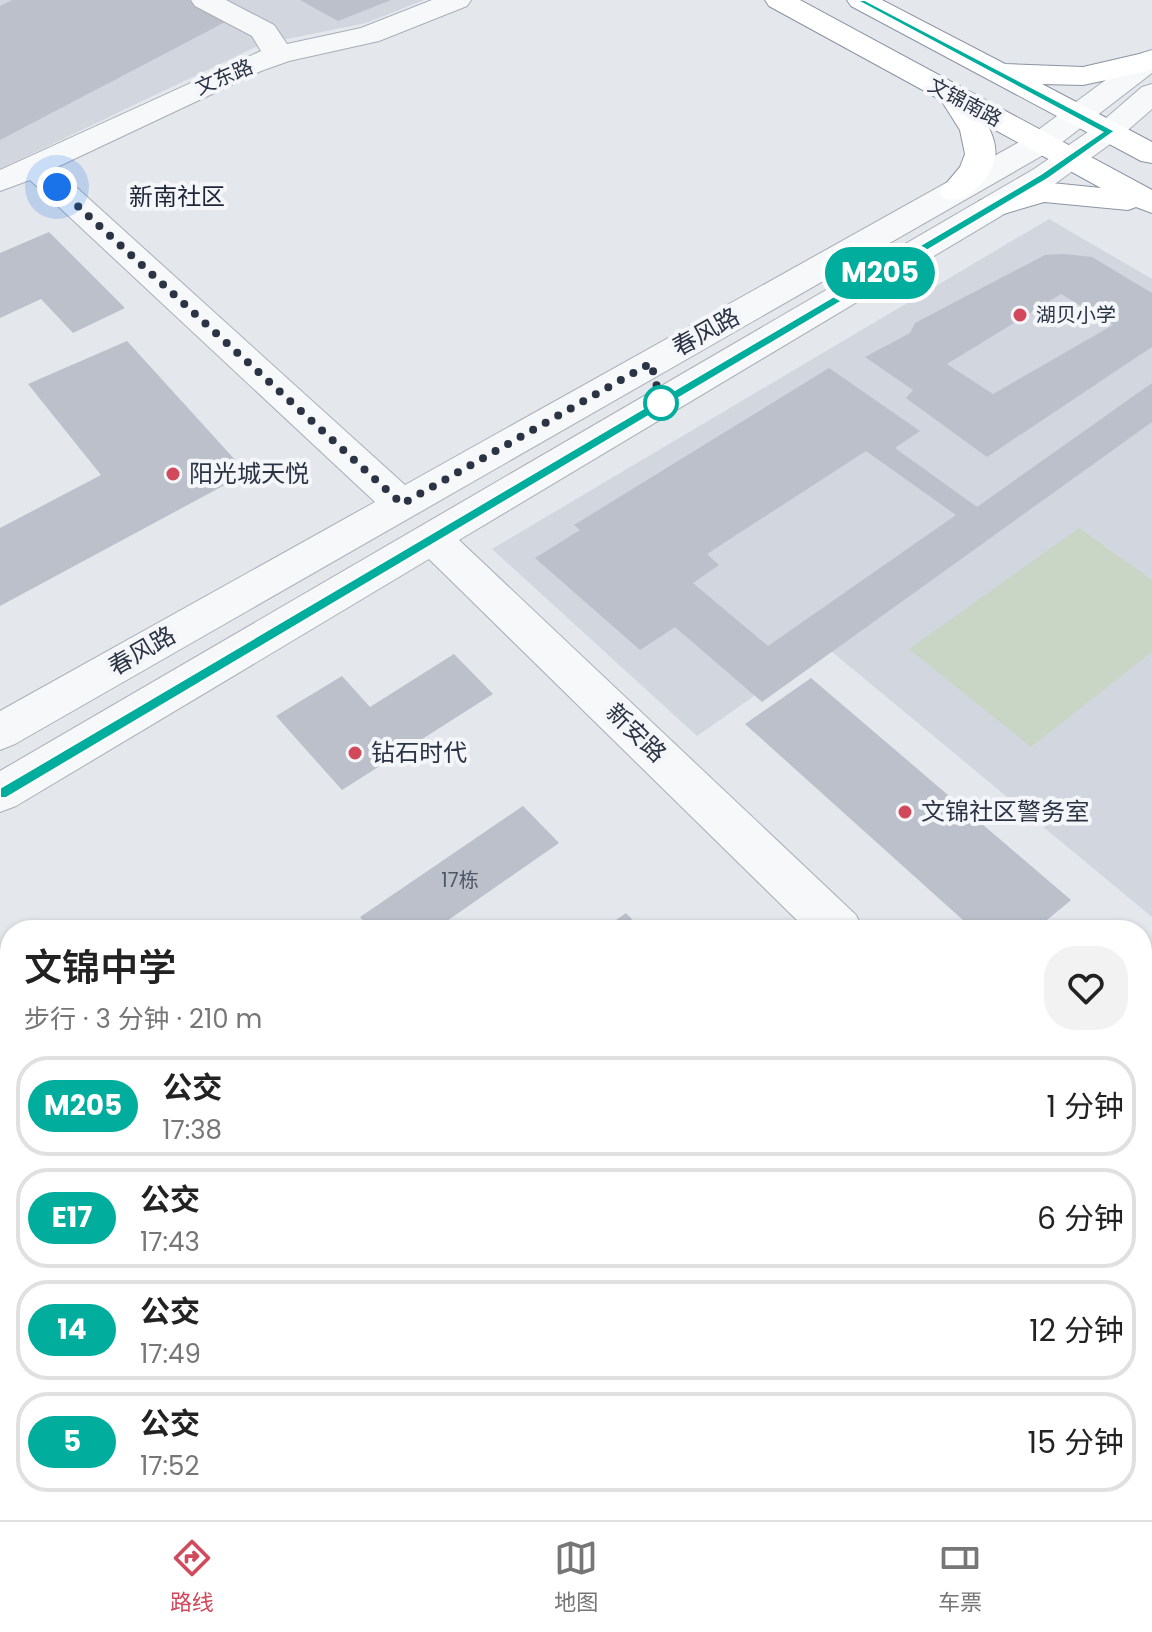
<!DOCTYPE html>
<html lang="zh">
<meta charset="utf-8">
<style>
:root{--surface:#fff;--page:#f2f2f2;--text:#222;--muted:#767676;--line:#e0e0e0;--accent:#d1495b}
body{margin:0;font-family:Poppins,"Noto Sans SC",sans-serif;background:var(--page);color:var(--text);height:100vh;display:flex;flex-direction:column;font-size:30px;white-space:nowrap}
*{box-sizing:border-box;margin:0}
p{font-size:26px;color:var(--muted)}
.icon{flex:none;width:44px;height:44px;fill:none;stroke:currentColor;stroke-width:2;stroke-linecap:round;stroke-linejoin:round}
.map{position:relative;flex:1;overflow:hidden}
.sheet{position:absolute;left:0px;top:920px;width:1152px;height:600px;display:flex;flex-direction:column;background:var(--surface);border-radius:32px 32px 0 0;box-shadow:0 2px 6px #0004}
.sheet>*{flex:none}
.badge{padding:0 16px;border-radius:26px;font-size:28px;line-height:52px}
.you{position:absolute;width:40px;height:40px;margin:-20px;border:6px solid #fff;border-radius:50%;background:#1a73e8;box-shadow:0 0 0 12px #1a73e833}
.map>.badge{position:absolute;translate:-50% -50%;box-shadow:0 0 0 4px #fff}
.round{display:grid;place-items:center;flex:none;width:84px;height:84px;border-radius:32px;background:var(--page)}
.overview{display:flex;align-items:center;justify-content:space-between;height:136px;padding:0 24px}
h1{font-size:38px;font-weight:600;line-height:60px}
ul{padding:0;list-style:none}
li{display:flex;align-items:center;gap:24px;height:100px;margin:0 16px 12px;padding:0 8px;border:4px solid var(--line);border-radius:32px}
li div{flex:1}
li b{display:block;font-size:30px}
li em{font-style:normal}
li .badge{min-width:88px;font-weight:700;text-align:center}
.tab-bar{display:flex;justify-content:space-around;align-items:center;height:112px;border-top:2px solid var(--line);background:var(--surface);font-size:22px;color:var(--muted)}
.tab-bar a{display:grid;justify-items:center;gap:4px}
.tab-bar .selected{color:var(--accent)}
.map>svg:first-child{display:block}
</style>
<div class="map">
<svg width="1152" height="1520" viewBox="0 0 1152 1520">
<rect width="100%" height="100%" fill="#e4e7ec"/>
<!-- built -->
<path fill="#d2d6de" d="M0,0h424l-58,23 -104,21 -262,125z
M1049,219l103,60v638l-327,-271 -128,90 -205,-187z"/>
<!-- green -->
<path fill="#c9d6c5" d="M1079,528l73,52v72l-121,95 -122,-98z"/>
<!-- building -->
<path fill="#bbc0ca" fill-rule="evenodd" d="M12,0h180l39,19 -231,121v-134z
M300,0h91l-53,21z
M49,232l76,76 -52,25 -32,-34 -41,19v-65z
M1065,254l27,3 60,36v54l-165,110 -81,-59 7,-8 -48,-33 45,-24 5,-10 130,-68zM1061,294l52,31 -120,69 -46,-30z
M127,341l120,132 -247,133v-78l101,-53 -73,-91z
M829,368l91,63 -25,17 82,59 175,-124v39l-390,280 -87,-75 -35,23 -105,-92 45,-28 -6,-5zM866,451l90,64 -188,131 -75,-63 26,-18 -12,-11z
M454,654l39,40 -151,96 -66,-74 66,-40 28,31z
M811,678l260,222 -36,30h-61l-229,-206z
M523,806l36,37 -125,87h-63l-11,-13z
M626,913l16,17h-40z
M1145,975l7,5v142l-10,-9v-135z
M10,1155v72l-10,7v-72z
M10,1368v86l-10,7v-85z
M1146,1433l6,6v81h-82l9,-10h63v-72z"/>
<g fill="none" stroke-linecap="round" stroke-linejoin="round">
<defs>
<path id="minor" d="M191,0h35l48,25 13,19 74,-16 71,-28h39l-4,6 -88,35 -90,20 -28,10 -206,97 350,317 625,-349 112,-83 10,-3v23l-100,77 -1037,594 -15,6v-39l375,-209 -345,-322 -30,11v-21l261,-119 -9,-15 -57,-30z
M1152,84v25l-32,28 -64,46 -597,357 397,375 7,15h-56l-378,-371 -413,247 -16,6v-41l1034,-602 64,-44 44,-38z
M1142,1196l10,4v59l-10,-4z"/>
<path id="highway" d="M765,0h35l352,190v23l-16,-6 -8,3 -84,-8 -54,16 -11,-3 -5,-7 5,-7 63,-19 59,6 -113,-62c5,10 9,21 7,32 -5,23 -28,46 -51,41l-5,-7 21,-25 5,-13 -5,-24 -19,-30 -172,-94z
M847,0h35l123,64 78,3 69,-16v18l-8,3 -61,13 -41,-1 110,58v21l-11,-2 -290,-155z"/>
</defs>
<!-- minor casing -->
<use href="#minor" stroke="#a9aeb7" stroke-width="2"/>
<!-- highway casing -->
<use href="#highway" stroke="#8b94a3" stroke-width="2"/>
<!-- minor -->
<use href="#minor" fill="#f7f8fa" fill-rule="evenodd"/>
<!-- highway -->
<use href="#highway" fill="#fff" fill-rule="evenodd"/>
</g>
<!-- line -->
<path fill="#01ad9c" stroke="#fff" stroke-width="2" d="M856,0h9l250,131 -66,47 -1043,620h-6v-10l1041,-614 61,-42z"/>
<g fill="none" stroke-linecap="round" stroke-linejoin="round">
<!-- walk -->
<path stroke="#2b3445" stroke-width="8" stroke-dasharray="0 14.4" d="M57,187l345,317 249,-141 10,40"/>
</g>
<!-- markers -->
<g fill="#d1495b" stroke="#f4f6f9" stroke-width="3">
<circle cx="1020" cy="315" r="8"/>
<circle cx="173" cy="474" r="8"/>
<circle cx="355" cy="753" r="8"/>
<circle cx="905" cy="812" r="8"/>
</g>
<circle fill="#fff" stroke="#01ad9c" stroke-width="4" cx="661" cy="403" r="16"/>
<g text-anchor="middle" stroke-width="8" stroke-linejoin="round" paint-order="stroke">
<!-- far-street labels -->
<g font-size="20" fill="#2b3445" stroke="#f4f6f9">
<text transform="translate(224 77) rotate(-23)" y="7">文东路</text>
<text transform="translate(965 102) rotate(28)" y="7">文锦南路</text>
</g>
<!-- far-poi labels -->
<g font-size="20" fill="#2b3445" stroke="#f4f6f9" text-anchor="start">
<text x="1036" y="322">湖贝小学</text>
</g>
<!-- number labels -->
<g font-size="20" fill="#4f5766">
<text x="460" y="887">17栋</text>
</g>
<!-- far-quarter labels -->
<g font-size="24" fill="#1d2536" stroke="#f4f6f9">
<text x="177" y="205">新南社区</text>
</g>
<!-- street labels -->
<g font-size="24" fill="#2b3445" stroke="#f4f6f9">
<text transform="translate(706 332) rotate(-29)" y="8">春风路</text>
<text transform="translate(142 651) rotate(-30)" y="8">春风路</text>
<text transform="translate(636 733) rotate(44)" y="8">新安路</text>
</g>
<!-- poi labels -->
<g font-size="24" fill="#2b3445" stroke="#f4f6f9" text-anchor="start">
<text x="189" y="482">阳光城天悦</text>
<text x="371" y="761">钻石时代</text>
<text x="921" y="820">文锦社区警务室</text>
</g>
</g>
</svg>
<div class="you" style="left:57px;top:187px"></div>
<b class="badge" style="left:880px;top:273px;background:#01ad9c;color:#fff">M205</b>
<section class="sheet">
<div class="overview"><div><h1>文锦中学</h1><p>步行 · 3 分钟 · 210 m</p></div><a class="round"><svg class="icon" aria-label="heart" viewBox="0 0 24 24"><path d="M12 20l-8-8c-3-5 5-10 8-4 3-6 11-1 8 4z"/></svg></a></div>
<ul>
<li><span class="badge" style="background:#01ad9c;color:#fff">M205</span><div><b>公交</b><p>17:38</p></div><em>1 分钟</em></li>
<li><span class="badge" style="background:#01ad9c;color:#fff">E17</span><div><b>公交</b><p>17:43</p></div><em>6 分钟</em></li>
<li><span class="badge" style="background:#01ad9c;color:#fff">14</span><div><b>公交</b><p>17:49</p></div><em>12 分钟</em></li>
<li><span class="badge" style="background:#01ad9c;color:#fff">5</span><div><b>公交</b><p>17:52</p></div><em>15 分钟</em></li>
</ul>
</section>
</div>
<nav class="tab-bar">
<a class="selected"><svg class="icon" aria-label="directions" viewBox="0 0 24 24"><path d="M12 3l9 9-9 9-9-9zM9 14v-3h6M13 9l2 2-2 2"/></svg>路线</a>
<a><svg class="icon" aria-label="map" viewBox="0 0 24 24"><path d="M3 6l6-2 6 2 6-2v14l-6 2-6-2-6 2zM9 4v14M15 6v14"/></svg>地图</a>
<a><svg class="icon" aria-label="tickets" viewBox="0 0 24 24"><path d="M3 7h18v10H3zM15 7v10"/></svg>车票</a>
</nav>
